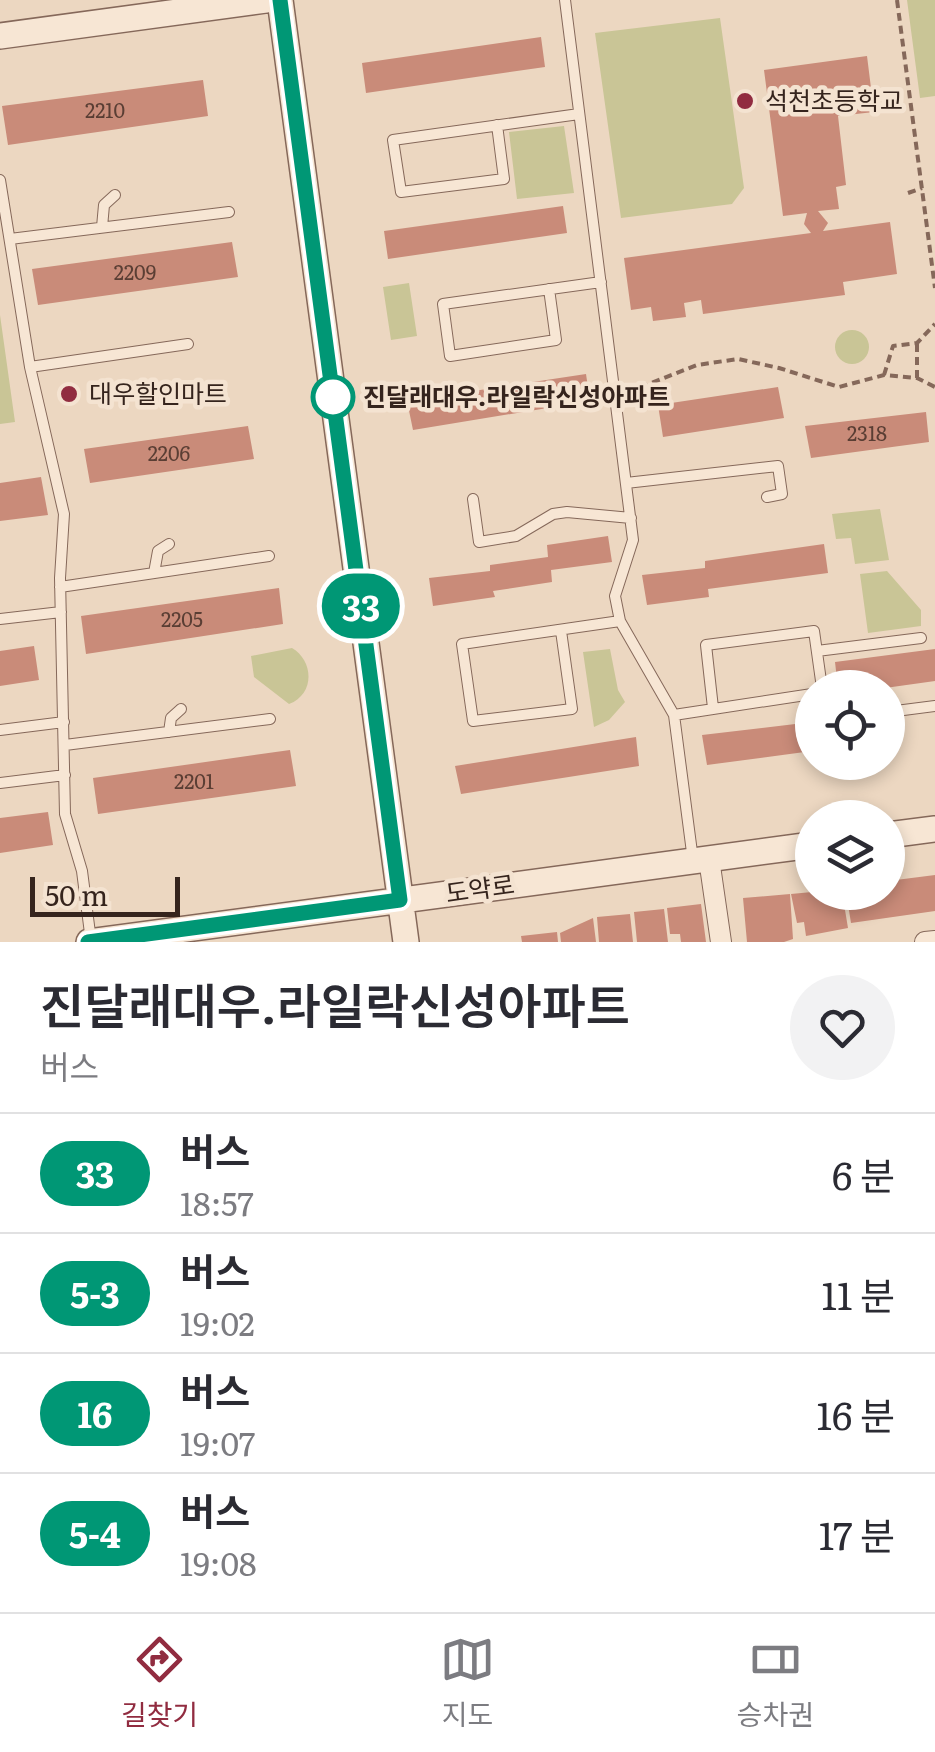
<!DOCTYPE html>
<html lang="ko">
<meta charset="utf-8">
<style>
:root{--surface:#fff;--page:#f2f2f3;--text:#2b2b33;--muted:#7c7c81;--line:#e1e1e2;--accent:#912c40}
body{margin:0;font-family:Literata,"Noto Sans KR",serif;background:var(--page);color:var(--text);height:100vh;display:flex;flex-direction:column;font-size:38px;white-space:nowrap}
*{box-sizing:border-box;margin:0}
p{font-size:32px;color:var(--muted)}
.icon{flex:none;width:55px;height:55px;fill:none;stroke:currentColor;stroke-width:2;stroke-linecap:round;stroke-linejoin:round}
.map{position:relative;height:942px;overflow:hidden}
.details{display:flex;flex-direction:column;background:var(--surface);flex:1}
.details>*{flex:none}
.badge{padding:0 20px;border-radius:32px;font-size:35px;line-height:65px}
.controls{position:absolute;left:795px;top:670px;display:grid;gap:20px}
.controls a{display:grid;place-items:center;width:110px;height:110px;border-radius:50%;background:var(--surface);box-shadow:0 5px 15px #0003;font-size:50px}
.scale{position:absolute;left:30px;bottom:25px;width:150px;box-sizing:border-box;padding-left:10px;border:5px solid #35241d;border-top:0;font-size:28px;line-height:35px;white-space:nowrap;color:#35241d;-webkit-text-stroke:8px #f4e3d1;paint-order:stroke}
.map>.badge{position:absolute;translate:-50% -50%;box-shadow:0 0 0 5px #fff}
.round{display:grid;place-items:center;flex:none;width:105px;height:105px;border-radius:52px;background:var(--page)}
.headline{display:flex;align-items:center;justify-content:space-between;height:170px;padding:0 40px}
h1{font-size:48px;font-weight:600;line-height:75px}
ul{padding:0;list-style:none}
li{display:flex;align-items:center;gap:30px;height:120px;padding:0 40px;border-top:2px solid var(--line)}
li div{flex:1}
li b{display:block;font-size:38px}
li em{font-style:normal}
li .badge{min-width:110px;font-weight:700;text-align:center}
.tabs{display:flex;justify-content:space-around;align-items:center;height:140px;border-top:2px solid var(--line);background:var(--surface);font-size:28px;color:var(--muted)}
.tabs a{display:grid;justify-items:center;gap:5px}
.tabs .active{color:var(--accent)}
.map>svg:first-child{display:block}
</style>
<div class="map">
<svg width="935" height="942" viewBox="0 0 935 942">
<rect width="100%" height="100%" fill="#ecd7c1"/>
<!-- green -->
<path fill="#c9c596" d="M907,0h28v96l-15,2z
M720,18l24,170 -12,16 -111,14 -26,-185z
M564,126l10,67 -57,6 -8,-67z
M409,283l8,53 -26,4 -8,-53z
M0,315l15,107 -15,2z
M835 347a17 17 0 1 1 34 0a17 17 0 1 1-34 0Z
M880,509l9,51 -34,4 -4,-26 -15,1 -4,-25z
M887,571l34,39v16l-53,7 -8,-59z
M292,648c22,13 23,46 -3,56l-35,-27 -3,-21z
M610,649l8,41 7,12 -16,18 -15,7 -11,-75z"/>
<!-- building -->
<path fill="#c98b79" d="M541,37l4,30 -179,26 -4,-30z
M867,56l7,56 -36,4 8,69 -10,2 3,22 -21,2 10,12 -5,8 67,-9 7,52 -54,8 2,13 -142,19 -2,-14 -17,3 2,14 -33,4 -2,-14 -20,3 -7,-52 187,-25 -7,-9 3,-11 -24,3 -19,-146z
M203,80l5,36 -200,29 -6,-39z
M563,206l4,27 -179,26 -4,-28z
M232,242l6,35 -200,28 -6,-36z
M586,374l4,27 -177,29 -6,-29z
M778,387l6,31 -121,19 -5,-32z
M926,412l3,30 -118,16 -6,-32z
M248,426l6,33 -164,24 -6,-34z
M41,477l7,38 -48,6v-38z
M608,536l4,26 -61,8 1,12 -59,9 2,6 -62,9 -4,-28 61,-7v-6l58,-8 -1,-12z
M824,544l4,29 -120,16 1,8 -62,8 -5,-30 63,-7v-7z
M279,588l4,36 -197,30 -5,-38z
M34,646l5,34 -39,6v-35z
M935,649v32l-50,7h-47l-3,-26z
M812,722v29l-105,14 -5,-30z
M636,737l3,29 -178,28 -6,-28z
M290,750l6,36 -198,28 -5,-36z
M48,812l5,33 -53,8v-35z
M935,875v36l-84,12 -5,-31h42v-11z
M812,892h30l6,36 -42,8 -2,-14 -7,1 -6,-29z
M790,894l3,45 -9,3h-37l-4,-44z
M701,904l5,38h-25l-1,-8h-10l-3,-26z
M664,909l4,33h-31l-3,-30z
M630,914l3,28h-34l-2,-25z
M593,918l3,24h-35l-1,-9z
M557,932l1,10h-36l-1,-6z"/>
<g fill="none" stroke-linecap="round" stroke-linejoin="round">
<defs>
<path id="service" d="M565,0l68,540 -18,56 5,25 54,94 19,145
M497,125l7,54 -103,13 -8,-52 186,-26
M0,180l30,187 34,147 -4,64 5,236 17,57 9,70
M102,227l2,-22 11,-10
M10,239l219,-27
M549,289l7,51 -106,16 -7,-52 158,-22
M30,367l158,-23
M626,483l152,-17 4,28 -15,3
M473,499l6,43 37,-6 37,-22 14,-2 64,6
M154,573l4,-22 11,-7
M60,587l209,-31
M0,619l61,-7
M561,631l11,78 -99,12 -11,-77 158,-23
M817,651l104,-13
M713,708l-7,-63 108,-14 8,57
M888,712l47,-6
M674,715l138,-21
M0,730l64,-8
M169,732l2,-14 10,-9
M65,745l205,-26
M0,783l65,-8"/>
<path id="minor" d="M709,859l12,83
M925,942l10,-1"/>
<path id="tertiary" d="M280,0l126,942
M0,36l266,-36
M888,835l47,-6
M89,942l723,-97"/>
</defs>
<!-- service casing -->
<use href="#service" stroke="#85685a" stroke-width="12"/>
<!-- minor casing -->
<use href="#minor" stroke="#85685a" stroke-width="22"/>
<!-- tertiary casing -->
<use href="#tertiary" stroke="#85685a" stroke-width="28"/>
<!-- path -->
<path stroke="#85685a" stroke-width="4" stroke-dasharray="8 5" stroke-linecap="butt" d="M897,0l38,288
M908,193l14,-5
M884,375l9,-29 24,-3 18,-19
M917,378v-35
M628,392l69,-27 41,-6 41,9 60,19 45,-12 33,3 18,9"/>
<!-- service -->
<use href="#service" stroke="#f7e6d4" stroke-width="10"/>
<!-- minor -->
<use href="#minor" stroke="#f7e6d4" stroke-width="20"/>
<!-- tertiary -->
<use href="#tertiary" stroke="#f7e6d4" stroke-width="25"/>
</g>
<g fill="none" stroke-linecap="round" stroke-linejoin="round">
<defs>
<path id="line" d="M88,942l312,-42 -120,-900"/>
</defs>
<!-- line casing -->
<use href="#line" stroke="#fff" stroke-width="22"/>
<!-- line -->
<use href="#line" stroke="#009775" stroke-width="15"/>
</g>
<!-- markers -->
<g fill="#912c40" stroke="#f4e3d1" stroke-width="4">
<circle cx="745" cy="101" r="10"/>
<circle cx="69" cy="394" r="10"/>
</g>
<circle fill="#fff" stroke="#009775" stroke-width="5" cx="333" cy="397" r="20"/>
<g text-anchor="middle" stroke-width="9" stroke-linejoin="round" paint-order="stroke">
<!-- number labels -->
<g font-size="20" fill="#5a3e34">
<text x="105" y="118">2210</text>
<text x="135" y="280">2209</text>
<text x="867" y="441">2318</text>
<text x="169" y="461">2206</text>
<text x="182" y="627">2205</text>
<text x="194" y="789">2201</text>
</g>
<!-- poi labels -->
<g font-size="25" fill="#35241d" stroke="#f4e3d1" text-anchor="start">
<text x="765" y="110">석천초등학교</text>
<text x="89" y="403">대우할인마트</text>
</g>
<!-- stop labels -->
<g font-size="25" font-weight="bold" fill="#35241d" stroke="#f4e3d1" text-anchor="start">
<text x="363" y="406">진달래대우.라일락신성아파트</text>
</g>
<!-- street labels -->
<g font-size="25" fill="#35241d" stroke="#f4e3d1">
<text transform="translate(480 889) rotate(-8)" y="9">도약로</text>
</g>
</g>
</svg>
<div class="controls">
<a><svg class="icon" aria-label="locate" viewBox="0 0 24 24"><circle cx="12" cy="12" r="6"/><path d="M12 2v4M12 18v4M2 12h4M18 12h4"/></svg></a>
<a><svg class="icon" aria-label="layers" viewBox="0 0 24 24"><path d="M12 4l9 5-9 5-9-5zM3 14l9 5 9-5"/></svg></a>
</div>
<div class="scale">50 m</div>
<b class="badge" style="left:361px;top:606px;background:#009775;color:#fff">33</b>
</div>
<section class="details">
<div class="headline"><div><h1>진달래대우.라일락신성아파트</h1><p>버스</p></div><a class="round"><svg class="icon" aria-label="heart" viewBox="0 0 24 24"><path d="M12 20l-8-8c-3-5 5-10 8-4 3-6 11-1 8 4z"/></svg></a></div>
<ul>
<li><span class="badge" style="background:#009775;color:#fff">33</span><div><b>버스</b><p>18:57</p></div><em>6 분</em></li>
<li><span class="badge" style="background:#009775;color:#fff">5-3</span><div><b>버스</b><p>19:02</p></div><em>11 분</em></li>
<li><span class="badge" style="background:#009775;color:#fff">16</span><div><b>버스</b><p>19:07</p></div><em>16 분</em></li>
<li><span class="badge" style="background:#009775;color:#fff">5-4</span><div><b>버스</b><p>19:08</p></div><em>17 분</em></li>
</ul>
</section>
<nav class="tabs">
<a class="active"><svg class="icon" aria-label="directions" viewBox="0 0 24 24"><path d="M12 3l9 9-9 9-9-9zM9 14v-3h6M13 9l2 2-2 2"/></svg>길찾기</a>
<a><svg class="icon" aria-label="map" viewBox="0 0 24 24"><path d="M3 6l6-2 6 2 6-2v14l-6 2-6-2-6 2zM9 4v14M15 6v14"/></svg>지도</a>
<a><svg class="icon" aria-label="tickets" viewBox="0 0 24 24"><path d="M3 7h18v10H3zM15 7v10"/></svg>승차권</a>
</nav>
